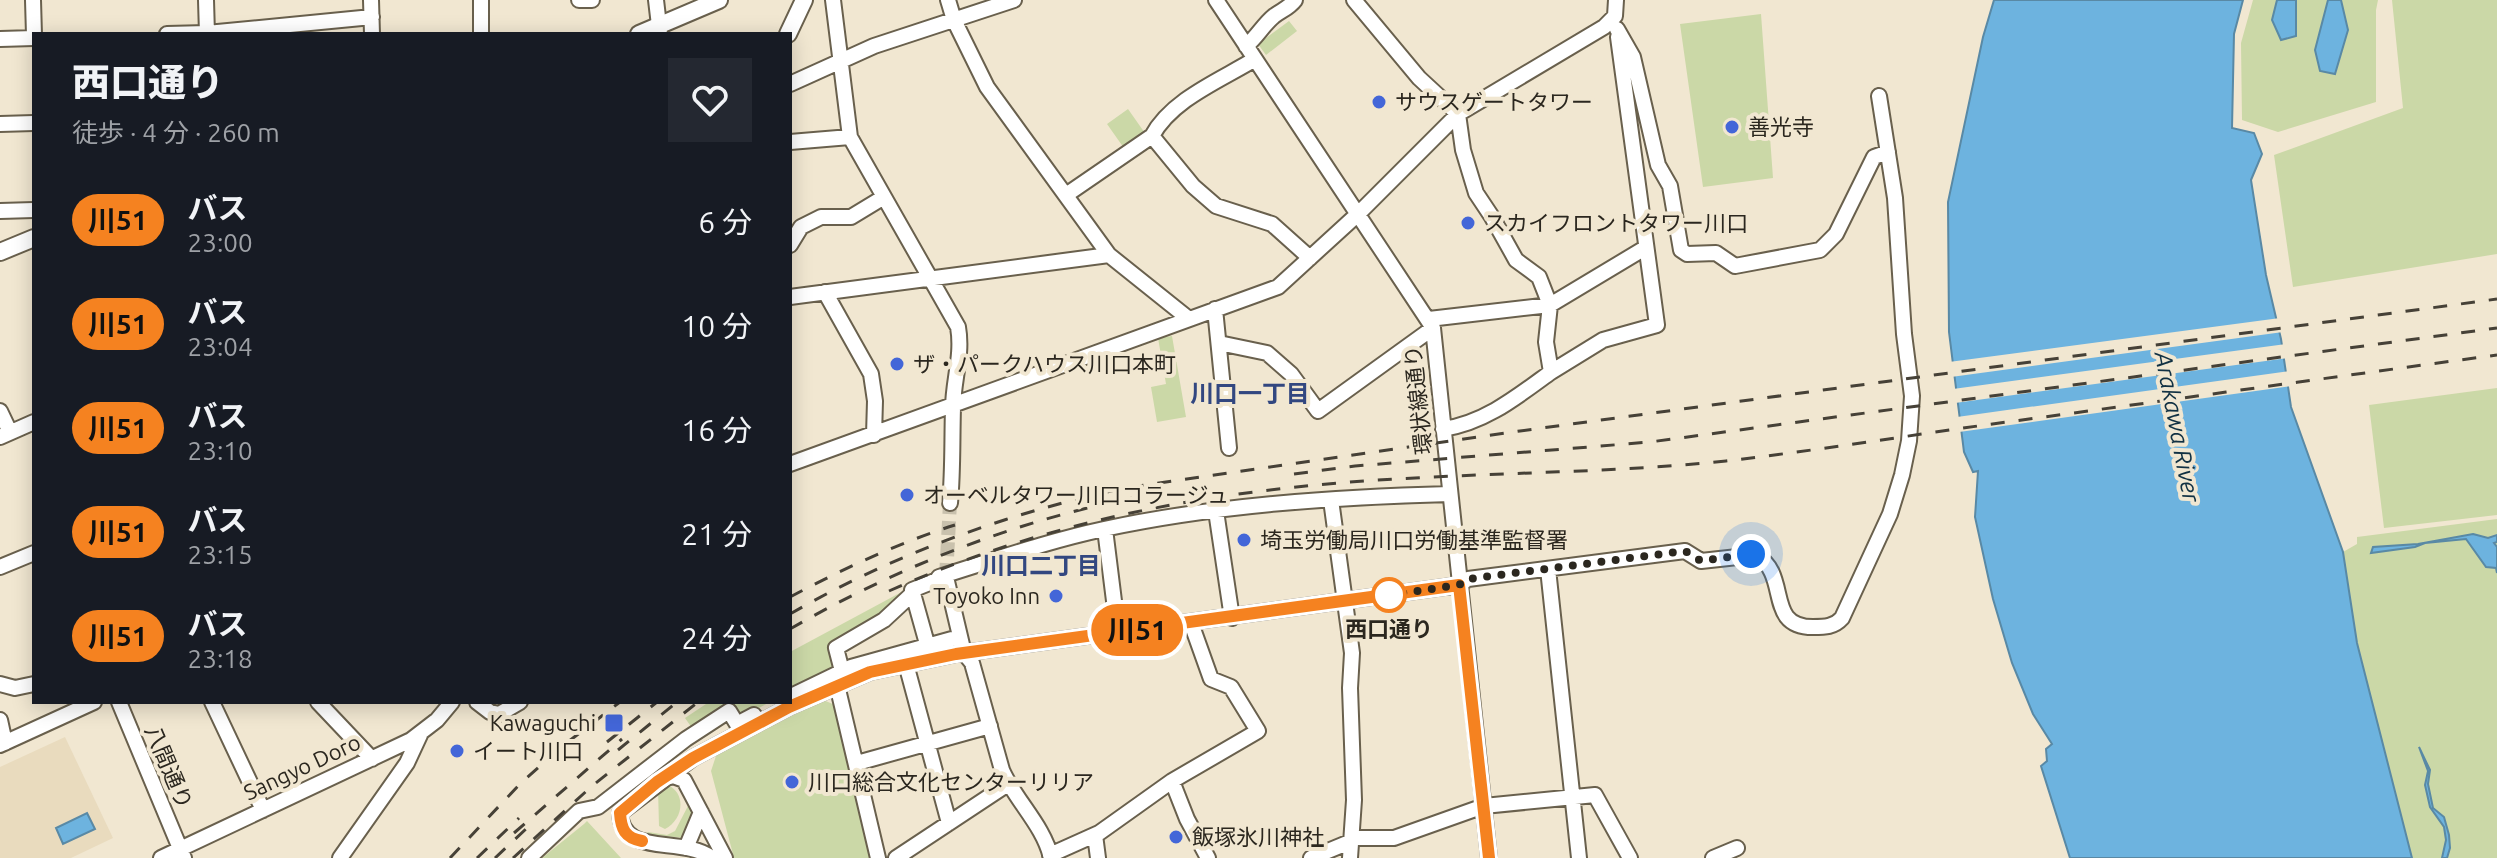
<!DOCTYPE html>
<html lang="ja">
<meta charset="utf-8">
<style>
:root{--surface:#171b24;--page:#242831;--text:#f1f3f6;--muted:#9ea1a6}
body{margin:0;font-family:Ubuntu,"Noto Sans JP",sans-serif;background:var(--page);color:var(--text);height:100vh;display:flex;flex-direction:column;font-size:30px;white-space:nowrap}
*{box-sizing:border-box;margin:0}
p{font-size:26px;color:var(--muted)}
.icon{flex:none;width:44px;height:44px;fill:none;stroke:currentColor;stroke-width:2;stroke-linecap:round;stroke-linejoin:round}
.map{position:relative;flex:1;overflow:hidden}
.panel{position:absolute;left:32px;top:32px;width:760px;height:672px;display:flex;flex-direction:column;background:var(--surface);border-radius:0px;box-shadow:0 4px 20px #0003}
.panel>*{flex:none}
.badge{padding:0 16px;border-radius:26px;font-size:28px;line-height:52px}
.you{position:absolute;width:40px;height:40px;margin:-20px;border:6px solid #fff;border-radius:50%;background:#1a73e8;box-shadow:0 0 0 12px #1a73e833}
.map>.badge{position:absolute;translate:-50% -50%;box-shadow:0 0 0 4px #fff}
.round{display:grid;place-items:center;flex:none;width:84px;height:84px;border-radius:0px;background:var(--page)}
.head{display:flex;align-items:center;justify-content:space-between;height:136px;padding:0 40px}
h1{font-size:38px;font-weight:800;line-height:60px}
ul{padding:0;list-style:none}
li{display:flex;align-items:center;gap:24px;height:104px;padding:0 40px}
li div{flex:1}
li b{display:block;font-size:30px}
li em{font-style:normal}
li .badge{min-width:88px;font-weight:700;text-align:center}
.map>svg:first-child{display:block}
</style>
<div class="map">
<svg width="2497" height="858" viewBox="0 0 2497 858">
<rect width="100%" height="100%" fill="#f1e7d1"/>
<!-- built -->
<path fill="#e9dbbe" d="M65,737l48,101 -42,20h-71v-91z"/>
<!-- green -->
<path fill="#cbd8a7" d="M2253,0h125l-2,10v92l-98,30 -36,-12 -1,-77z
M2392,0h105v254l-204,33 -19,-132 129,-47z
M1761,14l12,164 -70,9 -23,-163z
M1289,21l8,10 -31,24 -8,-11z
M1128,109l19,27 -21,15 -19,-27z
M1172,336l14,81 -29,5 -6,-35 15,-3 -8,-46z
M2497,388v127l-113,13 -15,-123z
M2497,519v339h-85l-55,-215 -14,-91 14,-8v-7z
M909,588l-28,29 -50,28 6,25 -47,22v-40z
M821,699l14,6 36,153h-137l-23,-87 7,-21z
M709,702h61l-24,13 -9,-4 -45,17 -7,-10z
M668,785c19,9 15,35 -3,44l-6,-3 -1,-37z
M689,804l6,6 -12,28 -37,-4 2,-2 19,3 8,-4z
M587,821l34,37h-79l42,-34z"/>
<!-- water -->
<path fill="#6db3df" stroke="#5989a5" stroke-width="2" d="M1994,0h249l-9,34 -2,94 22,5 8,21 -11,26 15,95 15,64 10,68 52,145 14,91 55,215h-342l-29,-92 6,-5 -1,-12 6,-5 -19,-30 -21,-51 -19,-64 -18,-82 3,-46 -5,1 -9,-20 -15,-120 -1,-130 35,-165z
M2277,0h19v36l-15,4 -9,-20z
M2328,0h13l7,30 -13,44 -15,-3 -5,-21z
M2473,534l15,4 9,-3v7l-3,1 3,4v26l-1,-5 -10,-1 -20,-28 -41,4 -10,4 -44,6 2,-6 45,-3z
M2419,747l11,23 -2,14 5,24 11,9 5,18 1,13 -3,10h-5l4,-18 -2,-13 -14,-20 -5,-22 3,-14z
M87,813l8,16 -32,15 -7,-16z"/>
<!-- pier -->
<path fill="#f1e7d1" d="M2280,318l3,14 -332,45 -2,-15z
M2286,344l2,14 -333,45 -2,-14z
M2290,371l2,15 -333,46 -2,-15z"/>
<g fill="none" stroke-linecap="round" stroke-linejoin="round">
<!-- minor-tunnel -->
<path stroke="#c9c1ad" stroke-width="14" stroke-dasharray="14 7" stroke-linecap="butt" d="M946,577l4,-74"/>
<defs>
<path id="minor" d="M33,0l1,35
M206,0l1,34
M371,0l1,34
M481,0v34
M579,0h13
M656,0l4,34
M833,0l17,137 108,190c5,28 -5,54 -5,81 -1,32 0,63 -3,95
M948,0l6,20 33,67 122,168 80,64
M1216,0l217,328 56,530
M1354,0l65,78 39,36 5,36 13,43 16,24 24,43 23,17 11,28 -4,37 5,30c-33,24 -66,51 -108,57
M1617,29l16,28 25,108 12,21 11,64 6,4 29,-1 19,13 85,-16 16,-16 38,-77 14,-5
M167,34l40,-1 165,-16
M0,39l34,-1
M1246,46c11,-9 17,-21 28,-30 8,-6 15,-8 21,-16
M790,84l84,-38 140,-46
M0,124l34,-1
M1152,136l41,50 23,20 56,18 38,34
M790,142l60,-5
M1066,195l86,-59c20,-37 69,-56 103,-77
M0,211l34,-1
M790,245l11,-18 20,-10h30l33,-20
M825,292l46,82 4,27 -1,34
M790,297l319,-42
M1215,309l14,139
M1429,319l121,-14 95,-57
M1219,343l48,10 24,21 27,37 115,-83
M1551,372l52,-32 54,-15 -39,-288
M0,411l10,21
M0,437l34,-15
M790,464l488,-177 81,-74 99,-99 146,-87 11,-11 1,-16
M1331,500l21,153 -2,35 4,112 -4,58
M1216,511l16,107
M1105,529l13,104
M0,567l34,-14
M1548,569l31,289
M946,577l18,76 8,10 30,107c13,30 42,56 49,88
M931,658l-19,-68 25,-10 2,-3c55,-17 109,-36 165,-48 112,-24 231,-32 346,-35
M906,664l43,159
M0,684l15,4 19,-4
M791,696l60,-29 101,-28
M119,702l65,156
M212,702l51,108
M318,702l54,57
M477,702l13,10 9,2 21,-12
M0,720l5,23
M0,745l94,-43
M857,763l133,-37
M666,778l7,-2 11,4 41,78
M1172,781l15,38 21,39
M1095,835l3,23
M1352,838h42l90,-32 111,-11 35,63
M686,848l15,-36
M1050,855l49,-22 73,-52 86,-50 -27,-44 -20,-8 -20,-56
M161,858l250,-118 26,-20 15,-18
M340,858l67,-95 13,-28
M529,858l50,-47 19,-4 88,-68 43,-28 8,13 17,-9
M712,858c-31,-23 -90,0 -92,-45l73,-55 96,-51 81,-35 86,-18 503,-69 9,-6 217,-28 16,10 55,-6c35,20 8,72 57,72 12,0 21,0 29,-9l48,-104 12,-39 7,-34 3,-45 -8,-62 -9,-136 -16,-102
M878,858l-41,-173 5,-14 -6,-23 48,-28 28,-26
M896,858l112,-74
M1311,858l41,-17
M1713,858l24,-10"/>
<path id="major" d="M639,34l80,-34
M788,34l16,-34
M0,252l34,-14"/>
</defs>
<!-- minor casing -->
<use href="#minor" stroke="#69604d" stroke-width="18"/>
<!-- major casing -->
<use href="#major" stroke="#69604d" stroke-width="20"/>
<!-- minor -->
<use href="#minor" stroke="#fff" stroke-width="14"/>
<!-- major -->
<use href="#major" stroke="#fff" stroke-width="16"/>
<!-- rail -->
<path stroke="#464137" stroke-width="3" stroke-dasharray="14 14" stroke-linecap="butt" d="M1294,474l61,-8 295,-24 847,-114
M889,591c168,-75 343,-104 526,-113 104,-6 207,-6 311,-17 86,-10 173,-24 259,-36 171,-23 341,-47 512,-70
M790,597c53,-28 108,-54 165,-72
M790,614c104,-60 218,-101 335,-126l395,-57 977,-132
M790,629c106,-61 222,-107 342,-131
M607,742l50,-40
M618,750l59,-48
M514,833l108,-94
M450,858l70,-74 40,-36 60,-46
M477,858l42,-40
M495,858l32,-30
M513,858l79,-72 106,-84"/>
</g>
<g fill="none" stroke-linecap="round" stroke-linejoin="round">
<defs>
<path id="line" d="M642,841c-17,-3 -21,-12 -22,-28l37,-31 36,-24 96,-51 81,-35 86,-18 503,-69 30,273"/>
</defs>
<!-- line casing -->
<use href="#line" stroke="#fff" stroke-width="18"/>
<!-- line -->
<use href="#line" stroke="#f58220" stroke-width="12"/>
<!-- walk -->
<path stroke="#2b271f" stroke-width="8" stroke-dasharray="0 14.4" d="M1389,595l70,-10 9,-6 217,-28 16,10 50,-7"/>
</g>
<!-- markers -->
<g fill="#4366d8" stroke="#f1e7d1" stroke-width="3">
<circle cx="1379" cy="102" r="8"/>
<circle cx="1732" cy="127" r="8"/>
<circle cx="1468" cy="223" r="8"/>
<circle cx="897" cy="364" r="8"/>
<circle cx="907" cy="495" r="8"/>
<circle cx="1244" cy="540" r="8"/>
<circle cx="1056" cy="596" r="8"/>
<rect x="604" y="713" width="20" height="20" rx="4"/>
<circle cx="457" cy="751" r="8"/>
<circle cx="792" cy="782" r="8"/>
<circle cx="1176" cy="837" r="8"/>
</g>
<circle fill="#fff" stroke="#f58220" stroke-width="4" cx="1389" cy="595" r="16"/>
<g text-anchor="middle" stroke-width="8" stroke-linejoin="round" paint-order="stroke">
<!-- poi labels -->
<g font-size="22" fill="#2b271f" stroke="#f1e7d1" text-anchor="start">
<text x="1395" y="110">サウスゲートタワー</text>
<text x="1748" y="135">善光寺</text>
<text x="1484" y="231">スカイフロントタワー川口</text>
<text x="913" y="372">ザ・パークハウス川口本町</text>
<text x="923" y="503">オーベルタワー川口コラージュ</text>
<text x="1260" y="548">埼玉労働局川口労働基準監督署</text>
<text x="1040" y="604" text-anchor="end">Toyoko Inn</text>
<text x="596" y="731" text-anchor="end">Kawaguchi</text>
<text x="473" y="759">イート川口</text>
<text x="808" y="790">川口総合文化センターリリア</text>
<text x="1192" y="845">飯塚氷川神社</text>
</g>
<!-- street labels -->
<g font-size="22" fill="#2b271f" stroke="#f1e7d1">
<text transform="translate(1418 400) rotate(-96)" y="8">環状線通り</text>
<text transform="translate(169 767) rotate(67)" y="8">八間通り</text>
<text transform="translate(302 767) rotate(-25)" y="8">Sangyo Doro</text>
</g>
<!-- stop labels -->
<g font-size="22" font-weight="bold" fill="#2b271f" stroke="#f1e7d1">
<text x="1389" y="637">西口通り</text>
</g>
<!-- neighbourhood labels -->
<g font-size="24" font-weight="bold" fill="#324780" stroke="#f1e7d1">
<text x="1250" y="402">川口一丁目</text>
<text x="1041" y="574">川口二丁目</text>
</g>
<!-- water labels -->
<g font-size="24" font-style="italic" fill="#113143" stroke="#f1e7d1">
<text transform="translate(2177 427) rotate(79)" y="8">Arakawa River</text>
</g>
</g>
</svg>
<div class="you" style="left:1751px;top:554px"></div>
<b class="badge" style="left:1137px;top:630px;background:#f58220;color:#111">川51</b>
<section class="panel">
<div class="head"><div><h1>西口通り</h1><p>徒歩 · 4 分 · 260 m</p></div><a class="round"><svg class="icon" aria-label="heart" viewBox="0 0 24 24"><path d="M12 20l-8-8c-3-5 5-10 8-4 3-6 11-1 8 4z"/></svg></a></div>
<ul>
<li><span class="badge" style="background:#f58220;color:#111">川51</span><div><b>バス</b><p>23:00</p></div><em>6 分</em></li>
<li><span class="badge" style="background:#f58220;color:#111">川51</span><div><b>バス</b><p>23:04</p></div><em>10 分</em></li>
<li><span class="badge" style="background:#f58220;color:#111">川51</span><div><b>バス</b><p>23:10</p></div><em>16 分</em></li>
<li><span class="badge" style="background:#f58220;color:#111">川51</span><div><b>バス</b><p>23:15</p></div><em>21 分</em></li>
<li><span class="badge" style="background:#f58220;color:#111">川51</span><div><b>バス</b><p>23:18</p></div><em>24 分</em></li>
</ul>
</section>
</div>
